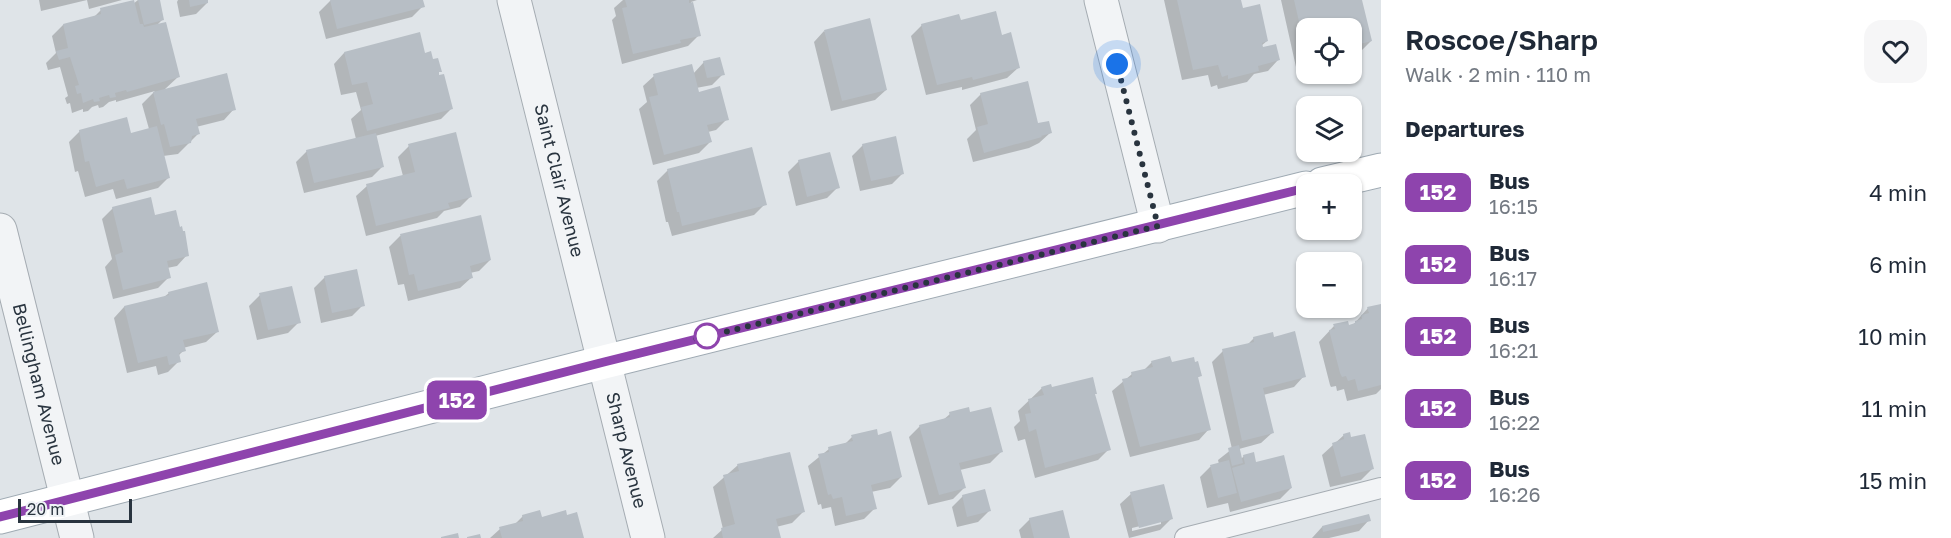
<!DOCTYPE html>
<meta charset="utf-8">
<style>
:root{--surface:#fff;--page:#f6f6f7;--text:#1f2937;--muted:#747a83}
body{margin:0;font-family:"Golos Text",sans-serif;background:var(--page);color:var(--text);height:100vh;display:flex;flex-direction:column;font-size:22px;white-space:nowrap}
*{box-sizing:border-box;margin:0}
p{font-size:20px;color:var(--muted)}
.icon{flex:none;width:33px;height:33px;fill:none;stroke:currentColor;stroke-width:2;stroke-linecap:round;stroke-linejoin:round}
.map{position:relative;flex:1;overflow:hidden}
.side{display:flex;flex-direction:column;background:var(--surface);width:570px}
.side>*{flex:none}
.badge{padding:0 12px;border-radius:9px;font-size:21px;line-height:39px}
.tools{position:absolute;left:1296px;top:18px;display:grid;gap:12px}
.tools a{display:grid;place-items:center;width:66px;height:66px;border-radius:12px;background:var(--surface);box-shadow:0 2px 4px #0004;font-size:30px}
.scale{position:absolute;left:18px;bottom:15px;width:114px;box-sizing:border-box;padding-left:6px;border:3px solid #29343f;border-top:0;font-size:16px;line-height:21px;white-space:nowrap;color:#29343f;-webkit-text-stroke:4px #eff3f6;paint-order:stroke}
.you{position:absolute;width:30px;height:30px;margin:-15px;border:4px solid #fff;border-radius:50%;background:#1a73e8;box-shadow:0 0 0 9px #1a73e833}
.map>.badge{position:absolute;translate:-50% -50%;box-shadow:0 0 0 3px #fff}
h2{padding:0 24px;font-size:22px;line-height:54px}
.round{display:grid;place-items:center;flex:none;width:63px;height:63px;border-radius:18px;background:var(--page)}
.overview{display:flex;align-items:center;justify-content:space-between;height:102px;padding:0 24px}
h1{font-size:28px;font-weight:600;line-height:45px}
ul{padding:0;list-style:none}
li{display:flex;align-items:center;gap:18px;height:72px;padding:0 24px}
li div{flex:1}
li b{display:block;font-size:22px}
li em{font-style:normal}
li .badge{min-width:66px;font-weight:700;text-align:center}
main{display:flex;flex:1;min-height:0}
.map>svg:first-child{display:block}
</style>
<main>
<div class="map">
<svg width="1381" height="538" viewBox="0 0 1381 538">
<rect width="100%" height="100%" fill="#dfe4e8"/>
<!-- shadow -->
<path fill="#0003" fill-rule="evenodd" d="M39,0h83l-33,9 -2,-9 -46,11z
M138,0h20l5,19 -7,7 22,51 -14,13 70,19 -10,11 -28,7 2,7 -20,20 -15,2 6,21 -11,11 -42,11 -3,-10 -28,8 -7,-26 -3,1 -6,-30 11,-11 50,4 19,-6 -7,-25 13,-13 -39,11v-2l-7,2 -6,5 -4,1 -1,-3 -6,2 -4,4 -5,1v-3l-11,4 -2,-10 -3,1 -2,-6 3,-2 -8,-29 -12,3 -2,-7 10,-10 -4,-17 11,-11 30,-7 8,-8 32,-6z
M178,0h28l1,3 -11,11 -16,3 -3,-15z
M422,0l1,6 -11,11 -86,22 -7,-27 11,-11z
M623,0h74l-6,2 8,33 -11,11 -66,18 -10,-44 4,-4 -2,-8z
M1164,0h76l2,10 25,31 -6,5 17,14 -10,11 -14,3 -7,8 -29,7 -1,-4 -6,2 -3,-12 -26,5z
M1281,0h80l10,41 -11,11 -8,2v-26h-46v36l-10,3z
M960,21l41,15 17,32 -11,10 -45,12v-3l-36,8 -15,-59 11,-11z
M824,31l62,59 -11,10 -44,11 -17,-69z
M344,53l80,2 16,16 -3,3 14,35 -10,10 -66,17 8,30 -11,11 -68,16 -8,-31 11,-11 49,-12 -5,-20 10,-9 -5,-18 -15,3 -7,-31z
M704,62l19,12 -11,11 -16,3 2,6 29,25 -11,11 -8,2 2,10 -11,11 -46,12 -14,-56 8,-7 -4,-16 11,-10 39,-2z
M981,94l56,31 13,8 -11,10 -10,5 -56,14 -6,-23 9,-9 -6,-25z
M863,145l40,28 -11,11 -32,7 -8,-35z
M409,146l62,50 -11,11 -16,4 -7,7 -71,18 -10,-40 11,-10 36,-10 -5,-19z
M799,161l39,26 -11,11 -31,8 -8,-34z
M668,170l97,34 -11,11 -82,21 -4,-14h-2l-9,-41z
M113,208l41,9 33,38 -10,11 -10,2 2,9 -11,11 -45,11 -8,-32 7,-8 -10,-40z
M480,217l10,43 -11,11 -9,2 1,5 -11,10 -52,13 -4,-17 -6,1 -9,-38 11,-11z
M325,277l38,28 -11,11 -31,7 -7,-35z
M169,293l48,39 -11,10 -23,6 1,2 -6,6 1,5 -11,11 -10,3 -2,-9 -29,7 -13,-55 10,-11 40,-10z
M260,295l39,27 -11,11 -31,7 -8,-34z
M1381,305v84l-5,5 -29,7 -3,-12 -7,2 -1,-5 -5,1 -1,-2 -11,-43 15,-16h18l16,-18z
M1254,338h19l31,38 -10,11 -31,8 9,38 -11,10 -22,6 2,10 3,-3 47,32 -11,11 -50,13 -2,-9 -21,5 -7,-31 10,-10 9,-3 -1,-4 14,-11 -20,-87 11,-11 24,-6z
M1152,362l18,2 30,12 -3,2 12,51 -10,11 -69,17 -18,-66 20,-17 11,-3z
M1042,388l51,7 16,54 -11,11 -63,18 -10,-39 -7,2 -4,-14 6,-6 -2,-10z
M950,414l51,38 -11,11 -30,7 4,18 -11,11 -25,6 -19,-68 11,-11 23,-6z
M1344,435l6,4 22,30 -11,11 -31,7 -8,-32z
M852,437l49,40 -11,11 -19,4 4,16 -11,11 -29,7 -4,-19 -9,2 -1,-5 -3,1 -10,-39 21,-17 15,-4z
M738,465l65,47 -11,11 -16,4 3,11h-66l10,-9 -10,-42z
M1131,494l40,25 -11,11 -31,8 -9,-34zM1161,521v3l-29,7v-3z
M963,496l26,15 -11,11 -21,5 -5,-20z
M523,516l18,2 41,20h-92l10,-9 14,-4z
M1030,519l38,19h-47l-2,-8z
M1369,520l-10,11 -30,7h-17l10,-11z"/>
<!-- building -->
<path fill="#b7bec5" d="M134,0l6,24h3l1,3 22,-5 14,55 -53,15 -1,-2 -11,3 1,4 -6,1 -1,-3 -10,3 1,3 -6,1 -1,-3 -10,4 -2,-10 -4,1 -2,-8 4,-1 -9,-28 -11,3 -3,-9 12,-3 -5,-24 38,-10 -1,-6z
M138,0h22l4,20 -20,5z
M189,0h19v3l-18,4z
M330,0h93l2,7 -88,22z
M625,0h64v3l4,-1 8,34 -21,4 1,3 -48,11 -11,-46 5,-1z
M1177,0h64l2,8 17,-4 8,37 -6,2 1,4 13,-3 4,16 -22,6 1,5 -31,8v-4l-6,2 -4,-12 -25,5z
M1294,0h68l10,41 -20,5v-18h-46v24z
M996,11l6,24 9,-3 9,36 -47,12 -1,-3 -35,8 -16,-61 38,-10 2,6z
M870,18l17,72 -45,11 -18,-71z
M420,32l5,21 6,-2 2,8 5,-1 4,14h-3v3l5,-1 9,35 -86,22 -6,-24 12,-3 -6,-22 -15,3 -8,-33z
M720,57l5,18 -18,3 -4,-17z
M692,64l7,28 21,-6 9,34 -22,5 5,17 -48,13 -15,-58 9,-2 -5,-21z
M227,73l9,37 -40,9 4,15 -8,2 -1,7 -21,4 -6,-23 -3,1 -8,-33z
M1028,81l10,42 11,-2 3,12 -11,3 1,1 -58,16 -7,-26 11,-3 -8,-31z
M127,117l4,16 26,-7 13,52 -43,11 -3,-10 -28,8 -7,-26 -4,1 -6,-32z
M456,132l16,65 -24,6 2,5 -74,18 -10,-42 49,-12 -7,-28z
M376,133l8,34 -70,16 -8,-33z
M896,136l8,38 -33,7 -9,-37z
M752,147l15,58 -85,21 -3,-14h-2l-10,-43z
M830,152l10,36 -33,9 -9,-37z
M151,197l4,18 21,-5 4,17 2,-1 1,5h2l4,25 -22,5 4,17 -48,12 -8,-35 8,-3 -11,-45z
M481,215l10,45 -21,6 3,12 -55,13 -4,-17 -5,1 -9,-41z
M357,269l8,37 -33,7 -8,-37z
M207,282l12,50 -36,8 3,11 -7,2 2,9 -12,3 -2,-9 -29,7 -14,-57 45,-11 -1,-3z
M292,286l9,37 -33,7 -9,-37z
M1381,304v81l-23,6 -3,-12 -7,2 -2,-5 -4,1 -2,-4 -11,-43 6,-1 -2,-5 15,-3 1,4 6,-2v-2l7,-2 -1,-4 8,-2 -2,-6z
M1295,331l11,46 -43,11 11,45 -32,8 -20,-92 32,-7 -1,-5 20,-5 1,5z
M1170,356l2,6 22,-5 1,5 3,-1 4,15 -4,1 13,53 -71,17 -18,-68 10,-2 -1,-5 22,-5 -2,-6z
M1093,377l4,17h-2l16,56 -66,18 -9,-39 -7,3 -4,-18 6,-1 -3,-14 16,-4 -3,-8 10,-3 1,3z
M969,407l1,5 21,-5 12,45 -44,11 7,25 -27,7 -20,-70 31,-8 -1,-5z
M877,429l1,6 13,-4 11,46 -31,8 6,24 -31,7 -4,-19 -9,2 -2,-5 -3,1 -10,-41 11,-2 -1,-5 25,-6 -2,-6z
M1350,432l1,5 14,-3 9,35 -33,8 -9,-34 12,-4 -1,-5z
M1239,445l4,18 -11,3 -4,-18z
M790,452l15,60 -29,7 5,19h-58l-2,-10 14,-4 -12,-49 16,-4 -2,-7z
M1254,452l2,10 28,-7 8,33 -51,14 -9,-34 13,-4 -2,-9z
M1229,460l8,33 -19,5 -8,-33z
M1164,484l9,35 -34,9 -9,-36z
M985,489l6,22 -24,6 -5,-22z
M540,510l2,7 24,-7 1,5 10,-3 7,26h-82l-3,-11 24,-6 -1,-6z
M1063,510l7,28h-36l-5,-20z
M1369,514l2,7 -48,11 -1,-6z
M458,533l1,5h-18v-1z
M480,534l1,4h-14v-1z"/>
<g fill="none" stroke-linecap="round" stroke-linejoin="round">
<defs>
<path id="lane" d="M1185,538l196,-50"/>
<g id="street">
<path id="s1" d="M514,0l134,538"/>
<path d="M1101,0l57,226"/>
<path id="s2" d="M0,230l77,308"/>
</g>
<path id="primary" d="M1322,184l59,-14
M0,517l604,-155 702,-174"/>
</defs>
<!-- lane casing -->
<use href="#lane" stroke="#a5acb2" stroke-width="22"/>
<!-- street casing -->
<use href="#street" stroke="#a5acb2" stroke-width="35"/>
<!-- primary casing -->
<use href="#primary" stroke="#9faab3" stroke-width="35"/>
<!-- lane -->
<use href="#lane" stroke="#f2f4f6" stroke-width="20"/>
<!-- street -->
<use href="#street" stroke="#f2f4f6" stroke-width="33"/>
<!-- primary -->
<use href="#primary" stroke="#fff" stroke-width="33"/>
</g>
<g fill="none" stroke-linecap="round" stroke-linejoin="round">
<defs>
<path id="line" d="M0,517l604,-155 702,-174"/>
</defs>
<!-- line casing -->
<use href="#line" stroke="#fff" stroke-width="14"/>
<!-- line -->
<use href="#line" stroke="#8e44ad" stroke-width="9"/>
<!-- walk -->
<path stroke="#29343f" stroke-width="6" stroke-dasharray="0 10.8" d="M707,336l-11,3 462,-113 -41,-162"/>
</g>
<!-- markers -->
<circle fill="#fff" stroke="#8e44ad" stroke-width="3" cx="707" cy="336" r="12"/>
<g text-anchor="middle" stroke-width="6" stroke-linejoin="round" paint-order="stroke">
<!-- street labels -->
<g font-size="18" fill="#29343f" stroke="#eff3f6">
<text dy="6" stroke="none"><textPath href="#s1" startOffset="186">Saint Clair Avenue</textPath></text>
<text dy="6" stroke="none"><textPath href="#s2" startOffset="159">Bellingham Avenue</textPath></text>
<text dy="6" stroke="none"><textPath href="#s1" startOffset="464">Sharp Avenue</textPath></text>
</g>
</g>
</svg>
<div class="tools">
<a><svg class="icon" aria-label="locate" viewBox="0 0 24 24"><circle cx="12" cy="12" r="6"/><path d="M12 2v4M12 18v4M2 12h4M18 12h4"/></svg></a>
<a><svg class="icon" aria-label="layers" viewBox="0 0 24 24"><path d="M12 4l9 5-9 5-9-5zM3 14l9 5 9-5"/></svg></a>
<a>+</a>
<a>−</a>
</div>
<div class="scale">20 m</div>
<div class="you" style="left:1117px;top:64px"></div>
<b class="badge" style="left:457px;top:400px;background:#8e44ad;color:#fff">152</b>
</div>
<section class="side">
<div class="overview"><div><h1>Roscoe/Sharp</h1><p>Walk · 2 min · 110 m</p></div><a class="round"><svg class="icon" aria-label="heart" viewBox="0 0 24 24"><path d="M12 20l-8-8c-3-5 5-10 8-4 3-6 11-1 8 4z"/></svg></a></div>
<h2>Departures</h2>
<ul>
<li><span class="badge" style="background:#8e44ad;color:#fff">152</span><div><b>Bus</b><p>16:15</p></div><em>4 min</em></li>
<li><span class="badge" style="background:#8e44ad;color:#fff">152</span><div><b>Bus</b><p>16:17</p></div><em>6 min</em></li>
<li><span class="badge" style="background:#8e44ad;color:#fff">152</span><div><b>Bus</b><p>16:21</p></div><em>10 min</em></li>
<li><span class="badge" style="background:#8e44ad;color:#fff">152</span><div><b>Bus</b><p>16:22</p></div><em>11 min</em></li>
<li><span class="badge" style="background:#8e44ad;color:#fff">152</span><div><b>Bus</b><p>16:26</p></div><em>15 min</em></li>
</ul>
</section>
</main>
